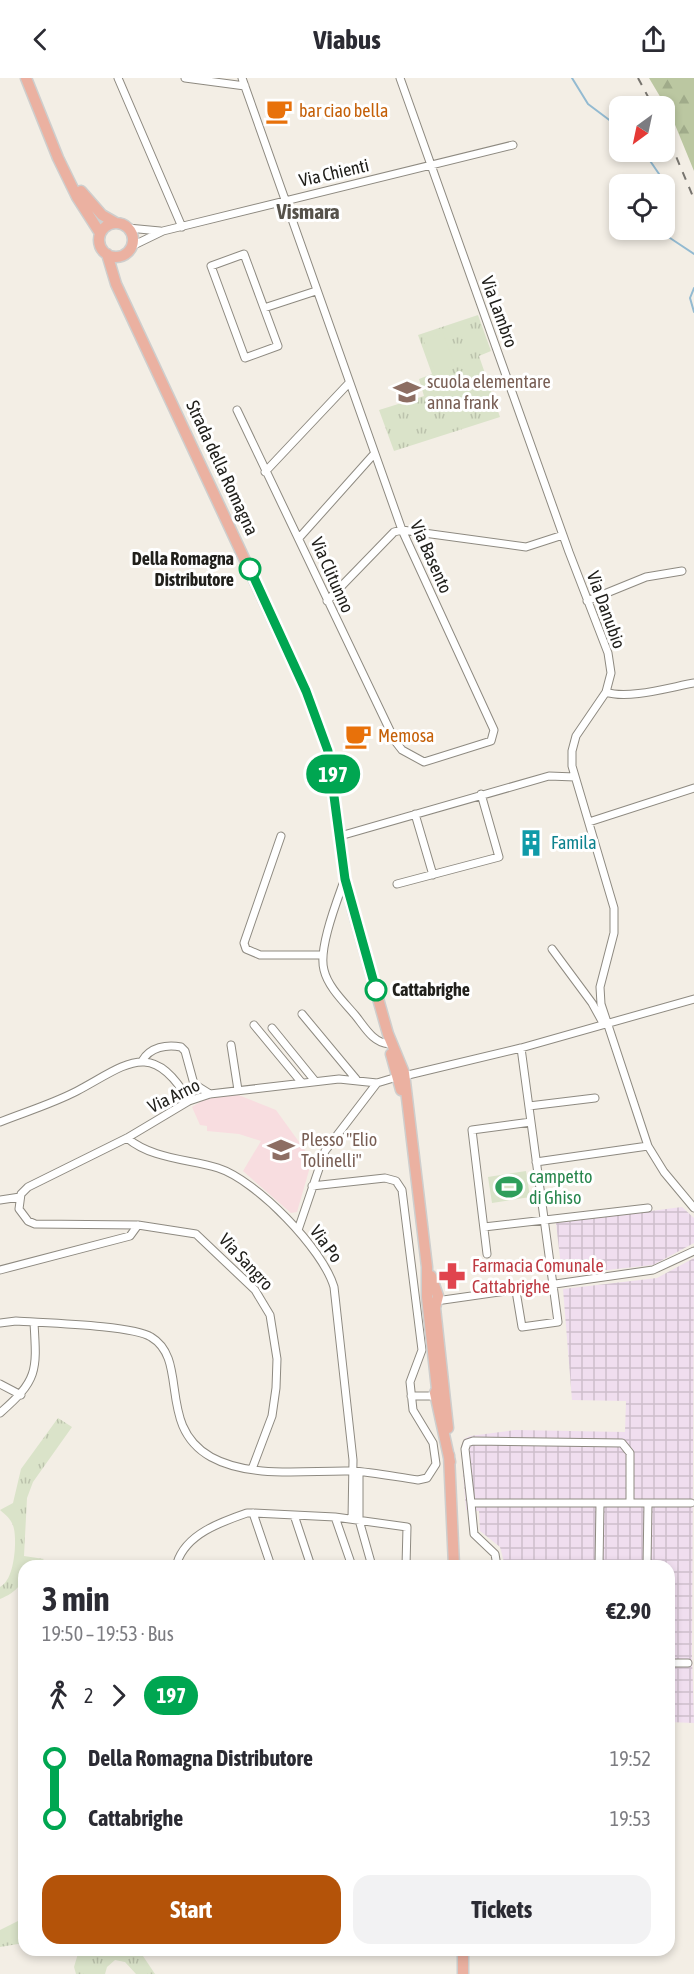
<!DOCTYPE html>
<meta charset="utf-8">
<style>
:root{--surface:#fff;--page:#f2f2f3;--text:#2b2b33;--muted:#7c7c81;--accent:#b45309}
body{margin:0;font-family:"Asap Condensed",sans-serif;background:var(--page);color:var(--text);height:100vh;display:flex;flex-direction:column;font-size:22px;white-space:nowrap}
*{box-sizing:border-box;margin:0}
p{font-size:20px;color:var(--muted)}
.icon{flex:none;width:33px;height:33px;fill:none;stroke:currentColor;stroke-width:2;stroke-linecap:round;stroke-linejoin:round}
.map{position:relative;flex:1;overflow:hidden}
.side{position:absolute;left:18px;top:1482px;width:657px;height:396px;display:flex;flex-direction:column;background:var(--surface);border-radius:18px;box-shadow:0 3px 9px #0003}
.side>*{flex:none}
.badge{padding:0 12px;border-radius:20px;font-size:21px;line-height:39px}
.needle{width:39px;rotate:213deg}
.controls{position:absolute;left:609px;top:18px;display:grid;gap:12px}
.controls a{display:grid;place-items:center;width:66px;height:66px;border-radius:12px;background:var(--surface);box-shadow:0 3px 9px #0003;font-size:30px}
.map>.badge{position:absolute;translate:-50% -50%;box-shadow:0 0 0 3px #fff}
.legs{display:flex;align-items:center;gap:9px;height:66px;padding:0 24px;font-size:20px}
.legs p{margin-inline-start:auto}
.head{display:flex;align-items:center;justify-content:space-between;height:102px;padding:0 24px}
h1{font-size:33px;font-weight:700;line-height:45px}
.action{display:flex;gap:12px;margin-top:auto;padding:12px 24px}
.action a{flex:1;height:69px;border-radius:18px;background:var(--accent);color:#fff;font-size:24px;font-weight:700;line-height:69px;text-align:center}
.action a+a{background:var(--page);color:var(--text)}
ul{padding:0 24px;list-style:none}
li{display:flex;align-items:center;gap:21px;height:60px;font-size:22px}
li i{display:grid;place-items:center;width:9px;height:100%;margin:0 8px;background:currentColor}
li i::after{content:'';width:15px;height:15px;margin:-8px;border:4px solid;border-radius:50%;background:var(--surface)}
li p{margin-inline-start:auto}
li:first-child i{background:linear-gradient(#0000 50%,currentColor 0)}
li:last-child i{background:linear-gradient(currentColor 50%,#0000 0)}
header{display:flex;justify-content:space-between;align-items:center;height:78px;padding:0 24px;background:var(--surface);font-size:27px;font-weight:700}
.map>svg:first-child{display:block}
</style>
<header><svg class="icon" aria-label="back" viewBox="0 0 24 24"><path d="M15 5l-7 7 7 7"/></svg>Viabus<svg class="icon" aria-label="share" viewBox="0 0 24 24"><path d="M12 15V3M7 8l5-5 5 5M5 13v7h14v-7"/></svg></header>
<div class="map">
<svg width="694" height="1896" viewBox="0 0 694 1896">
<defs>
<pattern id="industrial-grid" width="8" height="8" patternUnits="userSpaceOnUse" patternTransform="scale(1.5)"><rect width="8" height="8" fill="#f0deef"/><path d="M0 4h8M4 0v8" fill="none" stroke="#cebecc"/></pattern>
<pattern id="grass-tufts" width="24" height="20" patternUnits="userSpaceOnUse" patternTransform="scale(1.5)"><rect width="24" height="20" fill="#dae3c9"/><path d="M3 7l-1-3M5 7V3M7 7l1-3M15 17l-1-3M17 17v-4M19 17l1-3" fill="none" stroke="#bbc2ac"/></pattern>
<pattern id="forest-firs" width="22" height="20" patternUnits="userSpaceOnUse" patternTransform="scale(1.5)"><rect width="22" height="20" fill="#bbc7a1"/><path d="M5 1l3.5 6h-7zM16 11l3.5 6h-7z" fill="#a0ab8a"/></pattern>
</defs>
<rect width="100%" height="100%" fill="#f3eee5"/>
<!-- industrial -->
<path fill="url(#industrial-grid)" d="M682,1129l12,11v25l-41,22 -91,10 -6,-52z
M694,1180l-2,398 2,67 -25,-1v-156h-164l-5,-19 -20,-16 -1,-20 -13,-1 -5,-63 3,-8 6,-3 45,-6 110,2 1,-31 -54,-1 -9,-111 94,-11z"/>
<!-- education -->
<path fill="#f8dde0" d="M236,1016l40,16 36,50 -15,52 -6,1 -48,-42 18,-30 -22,-7 -32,-3v-5l-7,-1 -8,-18 16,-10z"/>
<!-- grass -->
<path fill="url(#grass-tufts)" d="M478,237l13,36 -12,5 21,61 -106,34 -15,-41 45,-14 -5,-17 13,-5 -14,-39z
M58,1340l14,9 -39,55 -6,16 -3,58 20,3 -10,7h-10c0,18 -7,26 -24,33v-12c14,-6 17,-43 14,-58 -2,-9 -7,-13 -14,-19l13,-7 8,-34z
M24,1840v25l-24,4v-17z
M79,1872h60l16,24h-19l-11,-12 -10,-2 -8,7 -2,7h-29l-2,-7z"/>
<!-- forest -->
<path fill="url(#forest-firs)" d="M649,0h45v93l-23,-56z"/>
<!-- garden -->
<path fill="#dae3c9" d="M443,255l12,33 -20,6 -12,-33z
M526,1093l4,26 -38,6 -4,-26z"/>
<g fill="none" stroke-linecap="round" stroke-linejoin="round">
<!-- stream -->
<path stroke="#93bad1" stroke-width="2" d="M572,0l16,26 32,24
M644,74l26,38 -6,17
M664,152l6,8 24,16
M694,210l-4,10 4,14"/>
<defs>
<path id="street" d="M118,0l64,149
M185,0l60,8
M400,0l169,474 39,101 3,20 -5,19 -30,44 -4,15v15l42,142v25l-14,54 1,17 47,142 16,26 30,36
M128,150l32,3
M132,168l31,-15 350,-86
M244,176l34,92 -33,12 -34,-92z
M264,230l52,-17
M237,332l158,331 7,9 22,12 67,-21 3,-11 -92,-200 -160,-452
M265,394l83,-88
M299,460l75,-84
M327,523l67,-69 8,-2 124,17 37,-12
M587,523l59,-24 36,-6
M606,614c21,8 65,-5 88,-9
M415,736l18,61
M589,744l105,-34
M281,758l-37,107 2,6 14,6h63
M340,758l209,-60 26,1
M344,803c-7,20 -26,68 -20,89 4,17 20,32 31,45 10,12 17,27 34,29
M397,806l102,-27 -18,-63
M552,871l40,54 11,20
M302,936l54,65
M254,947l48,58
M272,950l43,53
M231,967l7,45
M142,983c8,-14 25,-17 39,-14l4,4 9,33 16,10
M404,998l117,-28 173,-49
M529,1028l66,-8
M0,1044c25,-10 52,-18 77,-31 49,-26 75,-54 112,10
M127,1060c25,21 61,21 91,30 38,12 105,81 116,119l19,173 -1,59
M536,1084l112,-16
M0,1122l20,-3
M484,1149l164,-19
M298,1152l27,-79 52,-68
M487,1176l-15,-124 59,-8
M0,1192l130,-34 8,-11
M516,1213l6,36 36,-5 -37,-274
M436,1223l217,-31 41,-19
M0,1245l16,-2c27,2 117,4 135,16 39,23 5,89 60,120 40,22 96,13 140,14 22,1 45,6 67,9l9,-2 9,-14 -3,-21 -20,-33 -3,-28 12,-32 -20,-160 -6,-9 -11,-3 -73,8
M0,1306l21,11
M411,1318h26
M0,1335c38,-33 37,-42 34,-90
M252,1391l20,-53 4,-28 1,-29 -7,-44 -15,-25 -59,-56 -58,-9 -103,-1 -7,-3 -9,-12 2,-15 7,-7 99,-49 62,-37 21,-7 129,-15 38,4 20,-6
M359,1394v48l13,46
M471,1425l-6,-54 2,-6 6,-2 149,2 8,10v50
M253,1435l18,53
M294,1437l17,51
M335,1439l17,49
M177,1485c9,-29 44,-41 70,-50h6l82,4 72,10 -1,39
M497,1488l-2,-12 -21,-20 -3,-31h220
M599,1488l1,-63
M647,1488l1,-63
M669,1585h19"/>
<path id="primary" d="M26,0l32,80 19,39 23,36
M81,113l21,24 14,8
M99 162a17 17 0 1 1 34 0a17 17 0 1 1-34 0Z
M107,176l9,30 190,407 22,60 17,128 8,31 35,124 16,39 23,194v30l10,92 -2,4 15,69
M391,976l10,36
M431,1198l7,20 -3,12 13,120
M449,1377l5,111
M463,1872v24"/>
</defs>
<!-- street casing -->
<use href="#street" stroke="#8e8a81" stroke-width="9"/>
<!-- primary casing -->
<use href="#primary" stroke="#cececd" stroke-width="13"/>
<!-- street -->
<use href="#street" stroke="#fff" stroke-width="7"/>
<!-- primary -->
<use href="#primary" stroke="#ebb1a1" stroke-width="10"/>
<!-- rail -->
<path stroke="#77746e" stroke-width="2" stroke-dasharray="8 8" stroke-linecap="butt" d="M638,0l15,28
M664,50l30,71"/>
</g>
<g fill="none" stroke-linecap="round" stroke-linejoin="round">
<defs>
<path id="line-1" d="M250,491l56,122 22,60 17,128 31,111"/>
</defs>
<!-- line-1 casing -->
<use href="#line-1" stroke="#fff" stroke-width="14"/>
<!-- line-1 -->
<use href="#line-1" stroke="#00a651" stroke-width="9"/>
</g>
<!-- icons -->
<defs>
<symbol id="cafe-bare" viewBox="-9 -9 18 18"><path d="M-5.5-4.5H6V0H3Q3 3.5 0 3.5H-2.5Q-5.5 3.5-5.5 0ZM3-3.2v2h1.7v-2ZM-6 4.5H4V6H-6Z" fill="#e8710a" stroke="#fff" stroke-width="2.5" paint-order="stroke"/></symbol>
<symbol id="school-bare" viewBox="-9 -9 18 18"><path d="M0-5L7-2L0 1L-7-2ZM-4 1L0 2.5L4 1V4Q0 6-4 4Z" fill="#8d6e63" stroke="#fff" stroke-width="2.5" paint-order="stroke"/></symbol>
<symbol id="building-bare" viewBox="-9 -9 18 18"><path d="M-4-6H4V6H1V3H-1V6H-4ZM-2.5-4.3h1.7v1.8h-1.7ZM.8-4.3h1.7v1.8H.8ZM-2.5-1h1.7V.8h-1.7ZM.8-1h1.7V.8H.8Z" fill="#0f9aa8" stroke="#fff" stroke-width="2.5" paint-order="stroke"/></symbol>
<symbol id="stadium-bare" viewBox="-9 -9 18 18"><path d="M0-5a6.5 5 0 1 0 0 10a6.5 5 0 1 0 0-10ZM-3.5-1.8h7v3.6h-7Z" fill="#2e9e5b" stroke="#fff" stroke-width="2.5" paint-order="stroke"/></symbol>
<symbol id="pharmacy-bare" viewBox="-9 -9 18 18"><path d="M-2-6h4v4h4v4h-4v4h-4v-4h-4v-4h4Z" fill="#e0444e" stroke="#fff" stroke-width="2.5" paint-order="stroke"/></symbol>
</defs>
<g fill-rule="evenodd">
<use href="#cafe-bare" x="260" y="14" width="38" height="38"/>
<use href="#school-bare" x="388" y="295" width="38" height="38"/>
<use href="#cafe-bare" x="339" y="639" width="38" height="38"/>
<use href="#building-bare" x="512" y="746" width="38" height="38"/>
<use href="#school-bare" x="262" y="1053" width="38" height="38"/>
<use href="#stadium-bare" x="490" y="1090" width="38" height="38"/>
<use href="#pharmacy-bare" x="433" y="1179" width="38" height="38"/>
</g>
<!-- markers -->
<g fill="#fff" stroke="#00a651" stroke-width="3">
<circle cx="250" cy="491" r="10"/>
<circle cx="376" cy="912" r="10"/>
</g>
<g text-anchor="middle" stroke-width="6" stroke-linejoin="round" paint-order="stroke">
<!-- food labels -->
<g font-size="18" fill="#c56008" stroke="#fff" text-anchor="start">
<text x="299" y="39">bar ciao bella</text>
<text x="378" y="664">Memosa</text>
</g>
<!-- street labels -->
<g font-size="18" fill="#21201c" stroke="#fff">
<text transform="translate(334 95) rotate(-13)" y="6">Via Chienti</text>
<text transform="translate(499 234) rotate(70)" y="6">Via Lambro</text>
<text transform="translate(222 390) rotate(65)" y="6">Strada della Romagna</text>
<text transform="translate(431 479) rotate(66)" y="6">Via Basento</text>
<text transform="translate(332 497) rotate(66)" y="6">Via Clitunno</text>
<text transform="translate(606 532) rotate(70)" y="6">Via Danubio</text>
<text transform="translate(174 1018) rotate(-26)" y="6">Via Arno</text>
<text transform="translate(326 1166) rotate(54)" y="6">Via Po</text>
<text transform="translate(246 1184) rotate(47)" y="6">Via Sangro</text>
</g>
<!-- education labels -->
<g font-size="18" fill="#785e54" stroke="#fff" text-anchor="start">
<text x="427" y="310">scuola elementare<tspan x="427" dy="21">anna frank</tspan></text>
<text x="301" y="1068">Plesso "Elio<tspan x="301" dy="21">Tolinelli"</tspan></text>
</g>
<!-- stop labels -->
<g font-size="18" font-weight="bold" fill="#21201c" stroke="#fff" text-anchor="end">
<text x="234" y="487">Della Romagna<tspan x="234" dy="21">Distributore</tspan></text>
<text x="392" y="918" text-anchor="start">Cattabrighe</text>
</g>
<!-- culture labels -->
<g font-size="18" fill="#0d838f" stroke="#fff" text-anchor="start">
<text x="551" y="771">Famila</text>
</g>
<!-- leisure labels -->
<g font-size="18" fill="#27864d" stroke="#fff" text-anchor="start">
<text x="529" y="1105">campetto<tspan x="529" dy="21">di Ghiso</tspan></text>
</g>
<!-- health labels -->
<g font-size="18" fill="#be3a42" stroke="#fff" text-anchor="start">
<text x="472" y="1194">Farmacia Comunale<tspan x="472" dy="21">Cattabrighe</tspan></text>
</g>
<!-- quarter labels -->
<g font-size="21" font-weight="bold" fill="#56524a" stroke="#fff">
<text x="308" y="141">Vismara</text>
</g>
</g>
</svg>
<div class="controls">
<a><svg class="needle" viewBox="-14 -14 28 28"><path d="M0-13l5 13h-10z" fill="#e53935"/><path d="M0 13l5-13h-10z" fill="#7c7c81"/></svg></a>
<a><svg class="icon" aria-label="locate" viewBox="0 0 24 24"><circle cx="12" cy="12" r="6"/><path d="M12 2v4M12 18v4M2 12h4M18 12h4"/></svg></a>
</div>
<b class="badge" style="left:333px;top:696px;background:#00a651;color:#fff">197</b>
<section class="side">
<div class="head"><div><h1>3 min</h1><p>19:50 – 19:53 · Bus</p></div><b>€2.90</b></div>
<div class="legs"><svg class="icon" aria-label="walk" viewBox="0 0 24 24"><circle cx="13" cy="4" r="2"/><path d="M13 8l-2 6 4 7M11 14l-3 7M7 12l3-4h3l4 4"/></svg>2<svg class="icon" aria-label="forward" viewBox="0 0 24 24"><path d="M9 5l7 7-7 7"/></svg><b class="badge" style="background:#00a651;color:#fff">197</b></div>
<ul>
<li><i style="color:#00a651"></i><b>Della Romagna Distributore</b><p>19:52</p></li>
<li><i style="color:#00a651"></i><b>Cattabrighe</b><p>19:53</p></li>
</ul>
<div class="action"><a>Start</a><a>Tickets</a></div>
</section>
</div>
